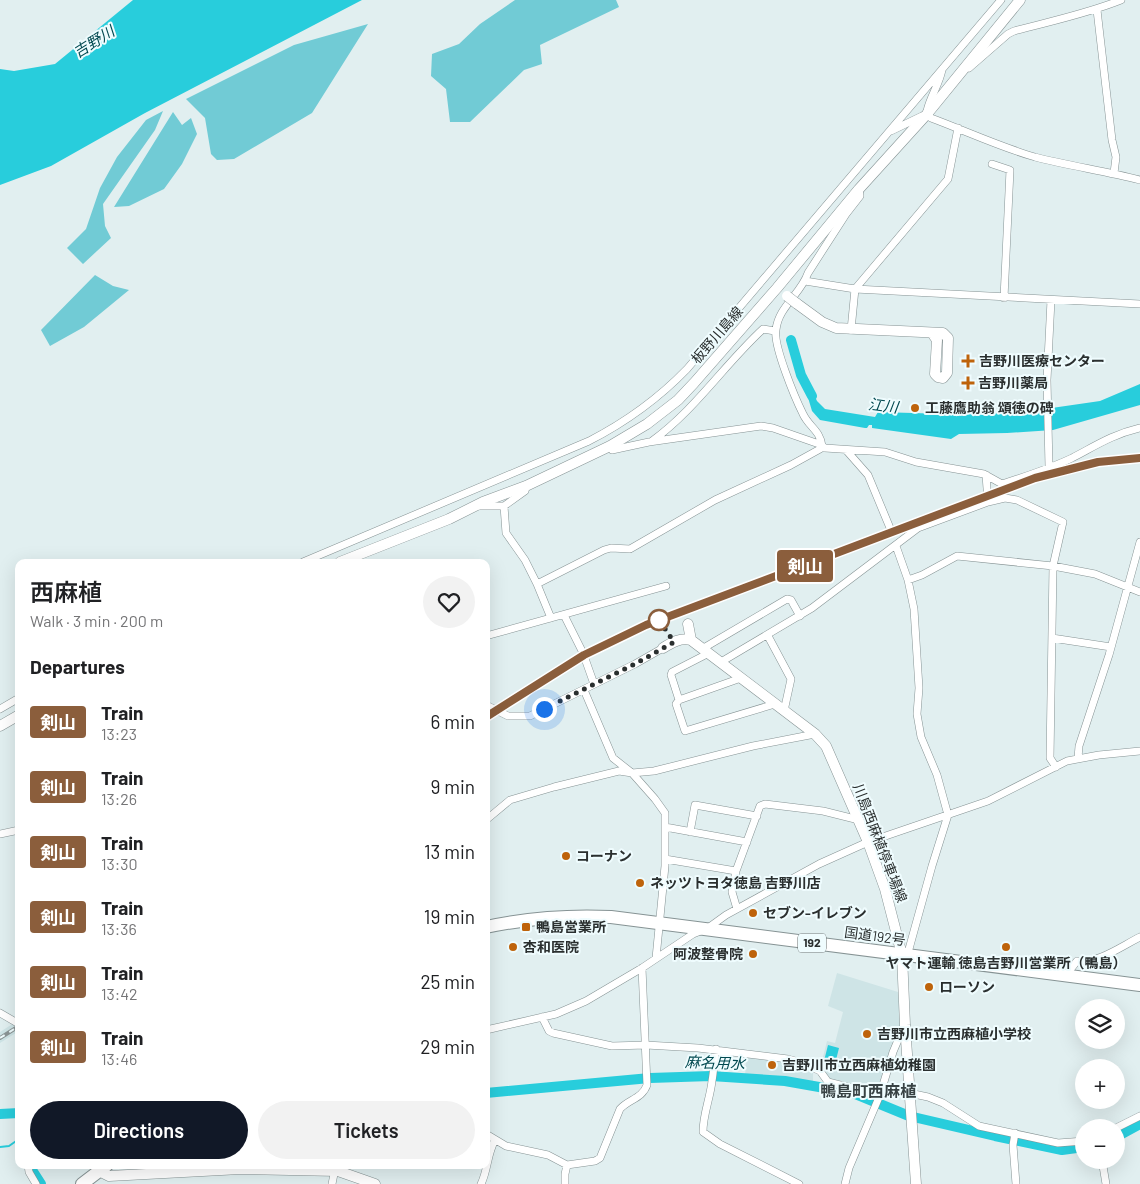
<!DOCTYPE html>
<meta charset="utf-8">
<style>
:root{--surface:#fff;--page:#f2f2f2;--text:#202124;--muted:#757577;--accent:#111827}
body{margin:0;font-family:Barlow,"Noto Sans JP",sans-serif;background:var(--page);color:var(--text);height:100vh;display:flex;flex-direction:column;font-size:19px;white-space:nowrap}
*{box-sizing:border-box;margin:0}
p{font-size:16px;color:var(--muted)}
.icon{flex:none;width:28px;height:28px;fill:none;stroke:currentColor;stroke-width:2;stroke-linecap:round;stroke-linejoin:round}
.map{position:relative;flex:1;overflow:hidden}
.panel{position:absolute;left:15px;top:559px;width:475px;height:610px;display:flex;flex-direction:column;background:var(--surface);border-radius:10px;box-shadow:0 5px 20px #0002}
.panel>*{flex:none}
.badge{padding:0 10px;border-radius:4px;font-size:18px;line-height:32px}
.fabs{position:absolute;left:1075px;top:999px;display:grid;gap:10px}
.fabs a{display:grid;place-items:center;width:50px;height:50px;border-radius:50%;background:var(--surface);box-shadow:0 5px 20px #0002;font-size:25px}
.you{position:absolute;width:25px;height:25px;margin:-12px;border:4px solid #fff;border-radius:50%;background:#1a73e8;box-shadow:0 0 0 8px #1a73e833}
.map>.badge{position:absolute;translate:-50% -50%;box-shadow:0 0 0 2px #fff}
h2{padding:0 15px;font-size:19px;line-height:45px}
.round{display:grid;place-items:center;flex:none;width:52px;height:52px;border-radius:26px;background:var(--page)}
.summary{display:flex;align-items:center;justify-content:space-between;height:85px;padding:0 15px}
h1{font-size:24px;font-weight:600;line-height:38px}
.primary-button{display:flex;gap:10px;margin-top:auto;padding:10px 15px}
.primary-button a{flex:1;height:58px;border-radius:30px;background:var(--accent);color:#fff;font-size:20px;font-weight:600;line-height:58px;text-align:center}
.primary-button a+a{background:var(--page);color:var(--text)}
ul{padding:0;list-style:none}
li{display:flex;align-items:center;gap:15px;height:65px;padding:0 15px}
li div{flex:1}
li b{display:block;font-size:19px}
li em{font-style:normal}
li .badge{min-width:55px;font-weight:700;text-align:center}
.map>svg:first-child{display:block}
</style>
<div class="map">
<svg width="1140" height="1184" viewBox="0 0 1140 1184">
<rect width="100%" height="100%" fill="#e1eff0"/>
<!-- built -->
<path fill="#cee4e6" d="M1127,456h13v5l-41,2 -63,17 -368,142 2,5 -12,5 -3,-5 -69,31 -36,20 -64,42v-7l61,-39 36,-21 68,-33 384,-145 33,-10z
M837,973l61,19 2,34 -21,66 -52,-13 -7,-10 7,-28 8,2 8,-31 -15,-6z
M14,1023l5,2v6l-19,12v-11z
M747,1055l38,5 28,10v13l-68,-8z"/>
<!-- green -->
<path fill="#71cbd5" d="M515,0h101l3,7 -79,38 2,19 -18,6 -54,52h-20l-4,-33 -15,-13 1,-22 27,-10 21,-20z
M368,24l-56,89 -78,46 -17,1 -6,-6 -6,-36 -19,-19 108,-54z
M163,111l-8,19 -52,74 2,22 6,12 -28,26 -16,-16 19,-19 14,-41 17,-31 29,-37z
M173,112l9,13 9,-7 6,16 -15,30 -18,25 -35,17 -15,1z
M95,275l18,11 16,4 -45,37 -34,19 -9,-16z"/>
<!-- water -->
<path fill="#28cddc" d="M133,0h229l-217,113 -94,53 -51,19v-116l14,2 41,-7z
M808,382l9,19 8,8 50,8 3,-5 69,2 24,-3 16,3 44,-3 69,-10 40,-17v21l-87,25 -46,3 -48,1 -8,5 -79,-11v-3h-3l-2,3h-2l-45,-8 -8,-9 -8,-27z
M828,1045l11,3 -5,20 -11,-3z"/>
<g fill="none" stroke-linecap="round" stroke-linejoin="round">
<!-- stream -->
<path stroke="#28cddc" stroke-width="2" d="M0,1147l9,-1 10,-7"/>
<!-- river -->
<path stroke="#28cddc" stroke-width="10" d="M791,340l10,35 11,21
M486,1093l164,-15 61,-2 74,5 68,12 56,23 86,20 67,14 22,-3
M0,1114l19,-1
M1116,1137l24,-13
M31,1165l1,5 9,14"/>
<defs>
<path id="street" d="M1097,10l15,130 4,17 -2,16
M969,68l39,-34 6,-3c37,-10 72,-17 107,-31
M927,111c3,-14 12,-26 15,-41
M927,114l4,4c35,13 69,29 104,39 35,9 70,14 105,23
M891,131l31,-15
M992,164l18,6 -6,128
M805,281l50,8 285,15
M851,330l4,-41 93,-110 10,-51
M652,441c43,-31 72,-76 111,-112l12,2
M610,446l2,4 37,-8 112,-16 12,2 46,16 6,4 60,4 31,10 68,12 18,10c22,-7 49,-16 70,-26 25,-13 39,-23 68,-30
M822,446c-2,-16 -13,-19 -19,-32 -8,-16 -30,-69 -27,-84 2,-23 25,-36 32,-57l38,-59 14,-18 -1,-7
M846,450l22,25 22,53
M1049,467l-2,-87 4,-80
M986,475l2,27
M526,486l-1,5 -21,15 2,27 19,27 12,24 14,34
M477,506h27
M896,546l12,34 6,29 5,79 -2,26 4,23 16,38 11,40 -16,51 -23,83 -5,5
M303,562l286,-121c37,-19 69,-42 98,-72l314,-369
M908,580l14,-5 35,-19 96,10 42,8 45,18
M537,584l67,-34 7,-2 19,1 85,-49 76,-35 29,-16 2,-3
M564,615l19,38 11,31
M486,636l180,-50
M768,636l23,43 -7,32
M1052,638l59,9
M702,649l85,-50 4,1 9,16
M721,662l91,-54 106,-80 70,-26 17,-4 12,2 46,22 -10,44 -3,192 6,9
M741,678l-62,22 -3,4 9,27 90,-27
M584,690l29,68 19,15 23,26 10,14v53l-9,92
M679,700l-8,-25 1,-3 37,-19
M486,705l22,11h22l105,-52 28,-16
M0,709l19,-11
M1078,758l1,-12 30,-91 31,-113
M486,820l24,-20 44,-13 65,-16 13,2 22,-2 99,-25 62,-12
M665,827l82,15
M690,832l5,-27 62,11
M0,834l19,-4
M665,859l71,12
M737,909l-5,-17 4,-21 24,-65 5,-2 58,7 36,9
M1066,975l11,-14c22,2 43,-14 63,-24
M0,1013l19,11
M542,1017l7,14 4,2 59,13 34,-1 52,3 90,11 15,4 17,8 8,11 52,13
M486,1030l70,-16 30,-13 56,-33 51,-34 15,-6 18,-13 93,-51 49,-22 120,-41 79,-40 32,-6 41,-4
M716,1049c-2,11 -2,21 -4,32 -2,18 -9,33 -9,51l17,12 79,40
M909,1093l19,4 15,6 36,23 79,17 26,-2
M1116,1128l24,-12
M1015,1133l-2,12 3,39
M486,1134l20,12 42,9 19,10
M1102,1160l4,24
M28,1165l1,7 7,12
M332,1184l2,-10 7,-9
M481,1184c7,-14 6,-30 14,-44
M565,1184v-10l2,-9 28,-4 5,-3 20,-49c9,-10 22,-10 27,-24l-5,-117
M845,1184l4,-16 31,-73 13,-43 11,-26"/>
<path id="secondary" d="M796,303l26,19 14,6 107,5 5,5 -1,35 -4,5 -5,-1 -3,-3 2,-34 -5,-7
M340,562l109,-43 34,-17 43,-16 84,-40 37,-22 31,-24 16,-17 83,-95 82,-99 68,-75 93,-114
M688,624l3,16
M663,648c8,-5 18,-11 28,-8l124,94 11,12 42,96 17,47 17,66 3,70 11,159
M0,726l19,-11
M99,1171l10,5 131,-7 98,2 37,13"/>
<path id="highway" d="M486,927c42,-9 83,-12 125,-10l529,68
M82,1184l25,-19"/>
</defs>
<!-- street casing -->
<use href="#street" stroke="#869394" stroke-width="8"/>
<!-- secondary casing -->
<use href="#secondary" stroke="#869394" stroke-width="11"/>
<!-- highway casing -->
<use href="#highway" stroke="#869394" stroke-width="14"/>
<!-- street -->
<use href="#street" stroke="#fff" stroke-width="7"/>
<!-- secondary -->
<use href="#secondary" stroke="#fff" stroke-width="10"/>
<!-- highway -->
<use href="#highway" stroke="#fff" stroke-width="12"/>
<defs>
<path id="rail" d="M486,717l98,-62 76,-35 375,-143 63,-16 42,-3
M0,1038l19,-12"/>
</defs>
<!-- rail casing -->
<use href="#rail" stroke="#8b9596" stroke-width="4"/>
<!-- rail -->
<use href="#rail" stroke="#effcfe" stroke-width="2" stroke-dasharray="5.5" stroke-linecap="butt"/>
<defs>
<path id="secondary-bridge" d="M787,296l9,7"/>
</defs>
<!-- secondary-bridge casing -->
<use href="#secondary-bridge" stroke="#869394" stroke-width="11" stroke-linecap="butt"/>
<!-- secondary-bridge -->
<use href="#secondary-bridge" stroke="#fff" stroke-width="10"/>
</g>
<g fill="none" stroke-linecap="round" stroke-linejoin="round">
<defs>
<path id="line" d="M486,717l98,-62 62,-30 389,-147 63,-16 42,-4"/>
</defs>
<!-- line casing -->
<use href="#line" stroke="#fff" stroke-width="11"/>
<!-- line -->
<use href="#line" stroke="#8b5e3c" stroke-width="8"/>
<!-- walk -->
<path stroke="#2a2f2f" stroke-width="5" stroke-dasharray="0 9" d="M544,709l91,-45 39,-22 -15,-22"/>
</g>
<!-- markers -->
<g fill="#be630b" stroke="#effcfe" stroke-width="2">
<path d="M965.5 353.5h5v5h5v5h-5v5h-5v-5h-5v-5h5z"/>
<path d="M965.5 375.5h5v5h5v5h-5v5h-5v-5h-5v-5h5z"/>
<circle cx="915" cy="408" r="5"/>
<circle cx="566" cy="856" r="5"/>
<circle cx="640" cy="883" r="5"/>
<circle cx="753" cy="913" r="5"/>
<rect x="521" y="922" width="10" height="10" rx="2.5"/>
<circle cx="513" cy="947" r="5"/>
<circle cx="1006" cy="947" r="5"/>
<circle cx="753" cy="954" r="5"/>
<circle cx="929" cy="987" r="5"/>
<circle cx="867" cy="1034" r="5"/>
<circle cx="772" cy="1065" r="5"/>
</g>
<circle fill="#fff" stroke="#8b5e3c" stroke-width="2.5" cx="659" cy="620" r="10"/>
<g text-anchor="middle" stroke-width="4" stroke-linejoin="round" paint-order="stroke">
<!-- shield labels -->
<rect fill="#effcfe" stroke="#656c6d" stroke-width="1" x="798" y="933.5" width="28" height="19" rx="4"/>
<g font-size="12" font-weight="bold" fill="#2a2f2f">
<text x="812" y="947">192</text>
</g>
<!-- street labels -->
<g font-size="14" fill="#2a2f2f" stroke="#effcfe">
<text transform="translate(717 335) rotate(-49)" y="5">板野川島線</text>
<text transform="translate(880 843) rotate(69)" y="5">川島西麻植停車場線</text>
<text transform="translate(875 936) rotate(8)" y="5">国道192号</text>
</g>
<!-- poi labels -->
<g font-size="14" font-weight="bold" fill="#2a2f2f" stroke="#effcfe" text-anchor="start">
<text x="979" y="366">吉野川医療センター</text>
<text x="978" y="388">吉野川薬局</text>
<text x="925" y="413">工藤鷹助翁 頌徳の碑</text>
<text x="576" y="861">コーナン</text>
<text x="650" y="888">ネッツトヨタ徳島 吉野川店</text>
<text x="763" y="918">セブン-イレブン</text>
<text x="536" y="932">鴨島営業所</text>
<text x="523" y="952">杏和医院</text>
<text x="743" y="959" text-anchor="end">阿波整骨院</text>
<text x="1006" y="968" text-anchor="middle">ヤマト運輸 徳島吉野川営業所（鴨島）</text>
<text x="939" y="992">ローソン</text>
<text x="877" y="1039">吉野川市立西麻植小学校</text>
<text x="782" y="1070">吉野川市立西麻植幼稚園</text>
</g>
<!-- water labels -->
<g font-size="15" font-style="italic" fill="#024950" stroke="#effcfe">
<text transform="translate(94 42) rotate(-32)" y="5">吉野川</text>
<text transform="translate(883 406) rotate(7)" y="5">江川</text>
<text transform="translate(715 1063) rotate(2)" y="5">麻名用水</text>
</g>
<!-- quarter labels -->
<g font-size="16" font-weight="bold" fill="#384244" stroke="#effcfe">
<text x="868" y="1097">鴨島町西麻植</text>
</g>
</g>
</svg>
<div class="fabs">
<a><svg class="icon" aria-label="layers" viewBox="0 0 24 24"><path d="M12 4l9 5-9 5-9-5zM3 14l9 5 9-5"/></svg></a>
<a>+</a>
<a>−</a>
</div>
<div class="you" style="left:544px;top:709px"></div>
<b class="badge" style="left:805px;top:566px;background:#8b5e3c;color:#fff">剣山</b>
<section class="panel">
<div class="summary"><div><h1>西麻植</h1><p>Walk · 3 min · 200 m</p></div><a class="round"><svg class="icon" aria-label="heart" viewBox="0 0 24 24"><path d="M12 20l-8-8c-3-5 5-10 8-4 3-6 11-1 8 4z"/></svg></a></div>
<h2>Departures</h2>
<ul>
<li><span class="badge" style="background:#8b5e3c;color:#fff">剣山</span><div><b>Train</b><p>13:23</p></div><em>6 min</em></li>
<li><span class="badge" style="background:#8b5e3c;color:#fff">剣山</span><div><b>Train</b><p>13:26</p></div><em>9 min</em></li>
<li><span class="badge" style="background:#8b5e3c;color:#fff">剣山</span><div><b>Train</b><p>13:30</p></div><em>13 min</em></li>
<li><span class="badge" style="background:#8b5e3c;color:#fff">剣山</span><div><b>Train</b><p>13:36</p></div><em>19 min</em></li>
<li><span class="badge" style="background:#8b5e3c;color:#fff">剣山</span><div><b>Train</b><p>13:42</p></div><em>25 min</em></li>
<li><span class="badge" style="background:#8b5e3c;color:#fff">剣山</span><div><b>Train</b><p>13:46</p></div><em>29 min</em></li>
</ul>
<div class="primary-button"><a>Directions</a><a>Tickets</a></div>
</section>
</div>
